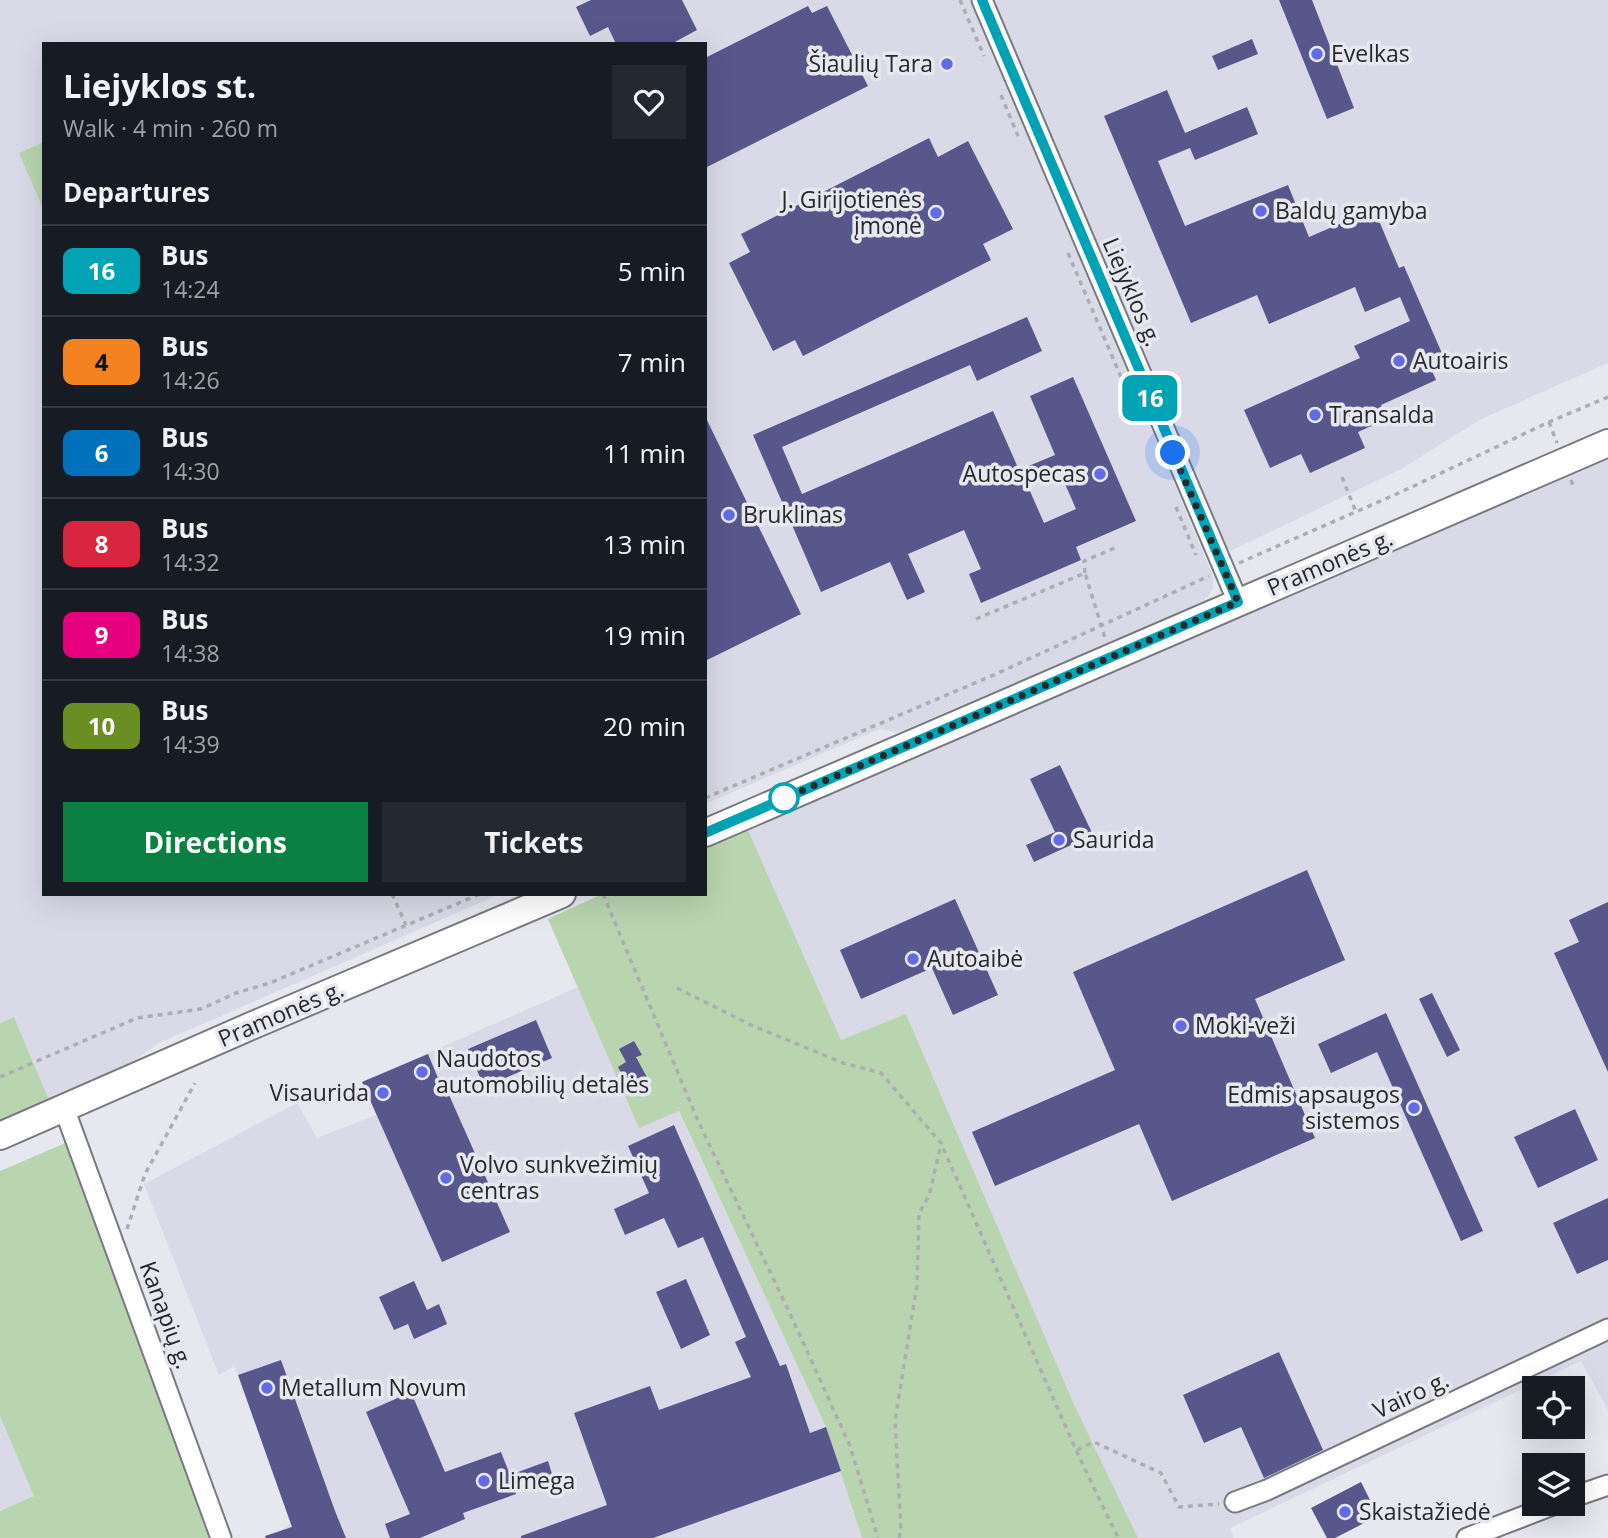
<!DOCTYPE html>
<meta charset="utf-8">
<style>
:root{--surface:#171b24;--page:#242831;--text:#f1f3f6;--muted:#9ea1a6;--line:#363941;--accent:#0b8043}
body{margin:0;font-family:"Open Sans",sans-serif;background:var(--page);color:var(--text);height:100vh;display:flex;flex-direction:column;font-size:26px;white-space:nowrap}
*{box-sizing:border-box;margin:0}
p{font-size:23px;color:var(--muted)}
.icon{flex:none;width:38px;height:38px;fill:none;stroke:currentColor;stroke-width:2;stroke-linecap:round;stroke-linejoin:round}
.map{position:relative;flex:1;overflow:hidden}
.details{position:absolute;left:42px;top:42px;width:665px;height:854px;display:flex;flex-direction:column;background:var(--surface);border-radius:0px;box-shadow:0 7px 28px #0002}
.details>*{flex:none}
.badge{padding:0 14px;border-radius:10px;font-size:24px;line-height:46px}
.tools{position:absolute;left:1522px;top:1376px;display:grid;gap:14px}
.tools a{display:grid;place-items:center;width:63px;height:63px;border-radius:0px;background:var(--surface);box-shadow:0 7px 28px #0002;font-size:35px}
.you{position:absolute;width:35px;height:35px;margin:-18px;border:5px solid #fff;border-radius:50%;background:#1a73e8;box-shadow:0 0 0 10px #1a73e833}
.map>.badge{position:absolute;translate:-50% -50%;box-shadow:0 0 0 4px #fff}
h2{padding:0 21px;font-size:26px;line-height:63px}
.round{display:grid;place-items:center;flex:none;width:74px;height:74px;border-radius:0px;background:var(--page)}
.overview{display:flex;align-items:center;justify-content:space-between;height:119px;padding:0 21px}
h1{font-size:33px;font-weight:700;line-height:52px}
.action{display:flex;gap:14px;margin-top:auto;padding:14px 21px}
.action a{flex:1;height:80px;border-radius:0px;background:var(--accent);color:#fff;font-size:28px;font-weight:700;line-height:80px;text-align:center}
.action a+a{background:var(--page);color:var(--text)}
ul{padding:0;list-style:none}
li{display:flex;align-items:center;gap:21px;height:91px;padding:0 21px;border-top:2px solid var(--line)}
li div{flex:1}
li b{display:block;font-size:26px}
li em{font-style:normal}
li .badge{min-width:77px;font-weight:700;text-align:center}
.map>svg:first-child{display:block}
</style>
<div class="map">
<svg width="1608" height="1538" viewBox="0 0 1608 1538">
<rect width="100%" height="100%" fill="#e7e7ef"/>
<!-- built -->
<path fill="#d9d9e8" d="M0,0h970l243,576v12l-5,9 -12,9 -297,126 -20,-3 -174,75v-760h-661v98l-24,12 24,57v683h456l-341,149 -36,25 -74,32 -35,-83 -14,6z
M994,0h614v363l-127,56 -80,50 -175,84 -234,-552z
M1608,458v952l-27,-49 -351,167 4,10h-96l-65,-136 -167,-388 -65,26 -94,-212z
M578,987l61,140 39,-17 148,317 36,111h-579l-3,-7 11,-8 -53,-148 -4,-9 -15,9 -75,-191 153,-81 20,35 59,-23 -14,-33z
M0,1416l35,80 -35,15z"/>
<!-- green -->
<path fill="#b9d5af" d="M44,142v69l-25,-58z
M747,828l94,212 65,-26 167,388 65,136h-276l-36,-111 -147,-316 -40,17 -91,-209 54,-25h103v-47z
M14,1017l35,83 -49,21v-98z
M75,1139l146,399h-221v-27l34,-15 -34,-80v-245z"/>
<!-- building -->
<path fill="#58578c" fill-rule="evenodd" d="M591,0h91l15,30 -26,14h-55l-8,-17 -18,9 -14,-29z
M1279,0h33l42,108 -27,11z
M808,6l4,7 15,-7 41,80 -163,82v-110z
M1252,39l6,15 -40,16 -6,-14z
M1167,90l18,43 62,-26 11,27 -63,26 -5,-12 -32,13 27,65 103,-41 21,52 65,-28 25,59 5,-2 40,92 -15,6 7,16 -55,25 6,14 -29,13 7,16 -55,25 -9,-19 -31,14 -26,-58 116,-52 -6,-12 56,-25 -10,-24 -35,15 -10,-25 -86,37 -12,-29 -66,28 -87,-207z
M929,138l9,19 30,-16 45,88 -30,15 8,16 -188,96 -8,-16 -22,11 -44,-88 21,-11 -9,-18z
M1027,317l15,34 -65,30 -7,-16 -188,82 20,47 191,-83 26,59 36,-15 -25,-59 43,-19 63,144 -60,26 5,13 -100,43 -12,-29 12,-5 -17,-39 -56,24 17,38 -18,8 -17,-38 -69,30 -68,-157zM1058,468l18,41 -32,14 -18,-41z
M705,416l96,198 -96,47z
M1060,765l33,70 -59,27 -8,-17 29,-13 -25,-53z
M1307,870l38,90 -90,39 60,139 -143,63 -33,-77 -144,62 -23,-54 143,-62 -42,-98z
M955,899l43,96 -45,20 -21,-47 -71,31 -21,-49z
M1608,902v170l-54,-119 25,-11 -10,-22z
M1432,993l28,57 -13,7 -28,-58z
M1386,1013l97,218 -22,10 -84,-189 -46,21 -13,-29z
M536,1020l16,38 -68,29 -16,-38z
M634,1041l8,14 -6,2 13,24 -19,10 -12,-24 8,-5 -7,-13z
M428,1054l18,43 3,-2 61,137 -68,30 -80,-180z
M1575,1109l23,51 -60,28 -24,-51z
M674,1125l106,241 6,-2 24,69 16,-6 15,44 -188,67h-132v-2l86,-31 -33,-92 76,-27 9,24 92,-33 -16,-35 11,-5 -43,-100 -25,11 -14,-30 -39,17 -11,-26 35,-16 -21,-47z
M1608,1198v62l-31,14 -24,-51z
M686,1279l24,56 -29,14 -25,-57z
M414,1281l13,29 12,-6 8,20 -33,15 -6,-15 -14,6 -15,-33z
M1279,1352l44,98 -59,28 -23,-51 -37,16 -21,-48z
M281,1360l54,151 11,27h-80l-1,-2 27,-9 -54,-152z
M411,1392l34,80 56,-20 9,23 38,-14 4,13 -38,14 2,6 -53,19 2,6 -45,19h-30l-5,-14 25,-10 -44,-102z
M1361,1482l17,34 -43,22h-8l-16,-30z"/>
<g fill="none" stroke-linecap="round" stroke-linejoin="round">
<defs>
<path id="street" d="M982,0l256,602
M64,1108l157,430
M1573,1497l35,-12
M1235,1502l32,-12 341,-161
M1467,1538l91,-35"/>
<path id="secondary" d="M705,833l903,-390
M0,1136l251,-110 311,-132"/>
</defs>
<!-- street casing -->
<use href="#street" stroke="#797980" stroke-width="23"/>
<!-- secondary casing -->
<use href="#secondary" stroke="#797980" stroke-width="30"/>
<!-- path -->
<path stroke="#adadb3" stroke-width="3.5" stroke-dasharray="5 5" stroke-linecap="butt" d="M960,0l24,56
M1001,95l17,41
M1068,253l56,131
M1549,422l8,21
M1342,477l14,35
M1571,480l3,9
M1176,507l20,48
M1239,563l162,-71 148,-70 59,-25
M1085,573l-1,-12 31,-13
M976,619l109,-46 20,65
M705,798l291,-124 213,-98
M392,894l14,31
M603,894l96,229 94,197 57,126 28,92
M677,988l74,37 92,38 38,10 60,70 135,307 42,88
M0,1077l137,-59 64,-9 35,-16 34,-10 210,-89
M127,1229l18,-55 50,-91
M1077,1450l17,-8 67,31 18,34 40,-3
M899,1538l2,-7 -6,-111 22,-135 2,-72 10,-17 12,-52"/>
<!-- street -->
<use href="#street" stroke="#fff" stroke-width="19"/>
<!-- secondary -->
<use href="#secondary" stroke="#fff" stroke-width="26"/>
</g>
<g fill="none" stroke-linecap="round" stroke-linejoin="round">
<defs>
<path id="line" d="M705,833l533,-231 -256,-602"/>
</defs>
<!-- line casing -->
<use href="#line" stroke="#fff" stroke-width="16"/>
<!-- line -->
<use href="#line" stroke="#00a3b4" stroke-width="10"/>
<!-- walk -->
<path stroke="#28282b" stroke-width="7" stroke-dasharray="0 12.6" d="M784,798l-8,4 462,-200 -65,-149"/>
</g>
<!-- markers -->
<g fill="#626be3" stroke="#e7e7ef" stroke-width="2.5">
<circle cx="1317" cy="54" r="7"/>
<circle cx="947" cy="64" r="7"/>
<circle cx="1261" cy="211" r="7"/>
<circle cx="936" cy="213" r="7"/>
<circle cx="1399" cy="361" r="7"/>
<circle cx="1315" cy="415" r="7"/>
<circle cx="1100" cy="474" r="7"/>
<circle cx="729" cy="515" r="7"/>
<circle cx="1059" cy="840" r="7"/>
<circle cx="913" cy="959" r="7"/>
<circle cx="1181" cy="1026" r="7"/>
<circle cx="422" cy="1072" r="7"/>
<circle cx="383" cy="1093" r="7"/>
<circle cx="1414" cy="1108" r="7"/>
<circle cx="446" cy="1178" r="7"/>
<circle cx="267" cy="1388" r="7"/>
<circle cx="484" cy="1481" r="7"/>
<circle cx="1345" cy="1512" r="7"/>
</g>
<circle fill="#fff" stroke="#00a3b4" stroke-width="3.5" cx="784" cy="798" r="14"/>
<g text-anchor="middle" stroke-width="7" stroke-linejoin="round" paint-order="stroke">
<!-- poi labels -->
<g font-size="23" fill="#28282b" stroke="#e7e7ef" text-anchor="start">
<text x="1331" y="62">Evelkas</text>
<text x="933" y="72" text-anchor="end">Šiaulių Tara</text>
<text x="922" y="208" text-anchor="end">J. Girijotienės<tspan x="922" dy="26">įmonė</tspan></text>
<text x="1275" y="219">Baldų gamyba</text>
<text x="1413" y="369">Autoairis</text>
<text x="1329" y="423">Transalda</text>
<text x="1086" y="482" text-anchor="end">Autospecas</text>
<text x="743" y="523">Bruklinas</text>
<text x="1073" y="848">Saurida</text>
<text x="927" y="967">Autoaibė</text>
<text x="1195" y="1034">Moki-veži</text>
<text x="436" y="1067">Naudotos<tspan x="436" dy="26">automobilių detalės</tspan></text>
<text x="369" y="1101" text-anchor="end">Visaurida</text>
<text x="1400" y="1103" text-anchor="end">Edmis apsaugos<tspan x="1400" dy="26">sistemos</tspan></text>
<text x="460" y="1173">Volvo sunkvežimių<tspan x="460" dy="26">centras</tspan></text>
<text x="281" y="1396">Metallum Novum</text>
<text x="498" y="1489">Limega</text>
<text x="1359" y="1520">Skaistažiedė</text>
</g>
<!-- street labels -->
<g font-size="23" fill="#28282b" stroke="#e7e7ef">
<text transform="translate(1132 292) rotate(67)" y="8">Liejyklos g.</text>
<text transform="translate(1330 563) rotate(-23)" y="8">Pramonės g.</text>
<text transform="translate(281 1014) rotate(-23)" y="8">Pramonės g.</text>
<text transform="translate(166 1315) rotate(70)" y="8">Kanapių g.</text>
<text transform="translate(1411 1395) rotate(-25)" y="8">Vairo g.</text>
</g>
</g>
</svg>
<div class="tools">
<a><svg class="icon" aria-label="locate" viewBox="0 0 24 24"><circle cx="12" cy="12" r="6"/><path d="M12 2v4M12 18v4M2 12h4M18 12h4"/></svg></a>
<a><svg class="icon" aria-label="layers" viewBox="0 0 24 24"><path d="M12 4l9 5-9 5-9-5zM3 14l9 5 9-5"/></svg></a>
</div>
<div class="you" style="left:1173px;top:453px"></div>
<b class="badge" style="left:1150px;top:398px;background:#00a3b4;color:#fff">16</b>
<section class="details">
<div class="overview"><div><h1>Liejyklos st.</h1><p>Walk · 4 min · 260 m</p></div><a class="round"><svg class="icon" aria-label="heart" viewBox="0 0 24 24"><path d="M12 20l-8-8c-3-5 5-10 8-4 3-6 11-1 8 4z"/></svg></a></div>
<h2>Departures</h2>
<ul>
<li><span class="badge" style="background:#00a3b4;color:#fff">16</span><div><b>Bus</b><p>14:24</p></div><em>5 min</em></li>
<li><span class="badge" style="background:#f58220;color:#111">4</span><div><b>Bus</b><p>14:26</p></div><em>7 min</em></li>
<li><span class="badge" style="background:#0072bc;color:#fff">6</span><div><b>Bus</b><p>14:30</p></div><em>11 min</em></li>
<li><span class="badge" style="background:#d7263d;color:#fff">8</span><div><b>Bus</b><p>14:32</p></div><em>13 min</em></li>
<li><span class="badge" style="background:#e6007e;color:#fff">9</span><div><b>Bus</b><p>14:38</p></div><em>19 min</em></li>
<li><span class="badge" style="background:#6b8e23;color:#fff">10</span><div><b>Bus</b><p>14:39</p></div><em>20 min</em></li>
</ul>
<div class="action"><a>Directions</a><a>Tickets</a></div>
</section>
</div>
